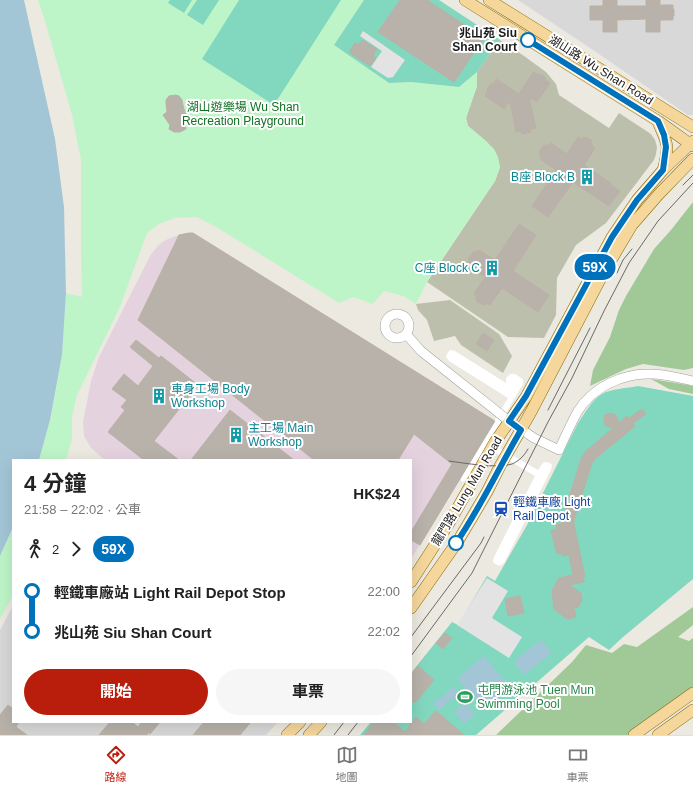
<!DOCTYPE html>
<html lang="zh-TW">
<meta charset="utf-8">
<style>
:root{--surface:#fff;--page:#f6f6f6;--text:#222;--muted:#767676;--line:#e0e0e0;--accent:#b91e0d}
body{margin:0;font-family:Helvetica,"Noto Sans TC",sans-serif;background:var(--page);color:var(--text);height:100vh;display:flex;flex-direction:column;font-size:15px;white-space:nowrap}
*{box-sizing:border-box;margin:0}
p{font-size:13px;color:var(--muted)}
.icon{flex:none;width:22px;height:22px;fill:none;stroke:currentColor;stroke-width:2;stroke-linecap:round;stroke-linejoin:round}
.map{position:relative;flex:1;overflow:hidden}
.details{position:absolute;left:12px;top:459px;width:400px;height:264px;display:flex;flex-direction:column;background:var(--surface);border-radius:0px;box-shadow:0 4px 16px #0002}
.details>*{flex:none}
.badge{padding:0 8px;border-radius:13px;font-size:14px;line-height:26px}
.map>.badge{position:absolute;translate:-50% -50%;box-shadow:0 0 0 2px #fff}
.legs{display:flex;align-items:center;gap:6px;height:44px;padding:0 12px;font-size:13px}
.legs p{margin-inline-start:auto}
.head{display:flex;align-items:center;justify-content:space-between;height:68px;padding:0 12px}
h1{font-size:22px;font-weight:700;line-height:30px}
.primary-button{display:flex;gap:8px;margin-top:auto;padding:8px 12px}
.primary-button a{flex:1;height:46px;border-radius:24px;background:var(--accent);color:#fff;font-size:16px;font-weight:700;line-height:46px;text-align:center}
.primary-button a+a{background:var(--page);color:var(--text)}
ul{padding:0 12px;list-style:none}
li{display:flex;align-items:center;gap:14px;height:40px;font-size:15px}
li i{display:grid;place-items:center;width:6px;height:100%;margin:0 5px;background:currentColor}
li i::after{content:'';width:10px;height:10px;margin:-5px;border:3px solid;border-radius:50%;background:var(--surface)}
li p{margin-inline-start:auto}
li:first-child i{background:linear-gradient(#0000 50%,currentColor 0)}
li:last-child i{background:linear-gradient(currentColor 50%,#0000 0)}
.tab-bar{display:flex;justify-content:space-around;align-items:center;height:56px;border-top:1px solid var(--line);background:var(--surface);font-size:11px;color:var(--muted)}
.tab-bar a{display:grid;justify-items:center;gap:2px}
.tab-bar .active{color:var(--accent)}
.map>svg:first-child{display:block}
</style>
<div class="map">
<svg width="693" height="735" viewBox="0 0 693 735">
<rect width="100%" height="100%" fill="#ece9e0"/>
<!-- residential -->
<path fill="#d9d8d8" d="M518,0h175v115h-5l-95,-65z
M13,606v116h265l-12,13h-266v-105z"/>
<!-- industrial -->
<path fill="#e4d3df" d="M189,233h4l302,188 -84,138v-99h-306l-14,-12 -7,-12 -1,-14 8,-41 8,-24 51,-101 5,-7 7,-7 8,-4 9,-3z"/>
<!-- construction -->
<path fill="#bdbfad" d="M500,40l24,16 22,16 10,12 3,11 50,33 10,-15 32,21 4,6 2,7 -1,7 -2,6 -48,63 -30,22 -19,33 -1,37 -12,23 -36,-1 -81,-55 68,-101 5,-14 -13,-25 -19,-16 -2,-8 11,-32v-14z
M450,300l49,34 13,22 -9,17 -42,-28 -6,-9 -21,5 -7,-21 -9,-10 -2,-6z"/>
<!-- forest -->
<path fill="#a1c998" d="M693,202v166l-9,2 -41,-6 -17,5 -36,17 3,-16 17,-33 9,-27 7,-14 28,-47 17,-19z
M651,379l25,4 17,3v8l-24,-5z
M693,607v18l-15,12 11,4 4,-3v49l-63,48h-134l76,-73 14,-17 26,8 12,-9 13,3z"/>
<!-- park -->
<path fill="#bef5c8" d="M38,0h326l-30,45 55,38 22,-1 48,5 18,-15v14l-11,32 2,8 19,16 7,7 4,8 2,10 -5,14 -68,101 -11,22 -13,-8 -19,-5 -11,13 -20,-7 -14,6 -121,-75 -21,-11 -22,1 -16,6 -12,9 -27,74 -43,88 -5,22v22l-6,21h-27l11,-40 12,-65 4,-62 16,4 -1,-43v-94l-9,-45 -27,-94z
M13,527v68l-13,24v-63z"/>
<!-- pitch -->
<path fill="#82d7bf" d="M170,0h22l-8,13 -16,-10z
M197,0h22l-16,25 -16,-10z
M239,0h102l-67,105 -72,-46z
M364,0h75l61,40 -23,32 -18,15 -48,-5 -22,1 -55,-38z
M638,386l55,10v183l-70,58 -14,13 -20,-13 -113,98h-116l11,-13h40v-49l41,-51 6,3 29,-49 8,5 32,-56 51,-102c7,-10 13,-22 24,-29 8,-5 26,-6 36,-8z"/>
<!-- parking -->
<path fill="#e3e3e3" d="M363,31l42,29 -12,17 -5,1 -17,-11 11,-16 -22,-15z
M487,578l21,13 -16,27 30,19 -13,21 -52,-33z"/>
<!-- water -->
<path fill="#a3c6d7" d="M0,0h24l31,139 9,68 2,86 -4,62 -12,65 -11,40h-26v67l-13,29z
M541,640l11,13 -28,22 -10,-14z
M484,656l27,33 -27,22 -27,-33z
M454,688c12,9 -3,10 -6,14 -3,2 -4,5 -7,8h-3c-10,-10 2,-10 7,-15 1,0 3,-5 4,-6z
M465,702l10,12 -11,10 -10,-12z"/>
<!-- pier -->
<path fill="#fff" d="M450,350l5,1 51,32v-5l4,-4h5l8,5v5l-34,58 49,28 5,-7 2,-1 5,1 2,2 -1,5 -47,93 -4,3 -5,-2 -2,-2 1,-5 41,-81 -49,-29 -20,33 -2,2 -3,-1v-4l47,-79 -59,-37 -3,-4 1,-3z"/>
<!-- building -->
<path fill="#b8b2aa" stroke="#bcb1a4" d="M400,0h27l57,38 -30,44 -76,-50z
M603,0h14v6h29v-6h14v5h13v4h1v7h-1v4h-13v12h-14v-13l-29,1v12h-14v-12h-13v-14h13z
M362,40l15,9 -4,6 3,3 -6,8 -21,-14 6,-9 3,2z
M533,72l6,3 1,-1 6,4 -1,2 5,3 -13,19 -8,-5 7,31 -6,1 1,3 -9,2 -1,-3 -5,1 -6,-31 -6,8 -19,-13 3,-5 -1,-1 4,-7 2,2 3,-6 23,15z
M175,95l4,1 3,4 2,10 5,1v6l-4,7 1,5 -6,3h-6l-5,-3 1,-4 -7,-10 4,-3 -1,-8v-4l3,-4z
M578,137l3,2 2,-2 2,1 1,-1 6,4 -1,1 2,2 -1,2 3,2 -11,17 28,19 -1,1 9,6 -11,15 -36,-24 -25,35 -16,-11 24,-36 -16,-11 2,-3 -3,-1 2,-2 -2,-1 5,-7 1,1 2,-2 2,2 2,-3 16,11z
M519,224l17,11 -23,36 36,24 -11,17 -36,-24 -12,17 -3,-2 -1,2 -2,-1 -1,1 -7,-4 1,-2 -2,-1 2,-2 -3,-2 11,-17 -16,-11 1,-3 -2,-1 2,-2 -2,-1 5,-7 1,1 1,-2 3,1 1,-2 16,10z
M189,233h4l302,188 -75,124 -9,-5v-8l41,-68 -38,-30 -16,26h-84l-176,-140 41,-85z
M483,333l11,7 -7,11 -11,-7z
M136,340l23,18 2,-2 37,29 -44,56 25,19h-35l-36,-28 17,-22 -4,-3 6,-7 -15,-11 12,-15 14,12 15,-20 -23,-19z
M642,409l4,5 -13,9 2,3 -40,33 -3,4 -18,57v5l11,52h-2l1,5 -15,3 12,8 1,8 -4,6 -4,1 2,9 -9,2 -13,-10 -2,-18 7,-13 14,-3 -4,-20 -7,1 -1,-3 -4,1 -6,-24 6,-1 -1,-4 6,-1 2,-10 17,-55 5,-8 27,-23 -8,-3 -1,-6 1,-4 6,-2 5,2 3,8 8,-7 2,2z
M230,410l64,50h-103z
M520,596l4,17 -16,3 -3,-17z
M445,633l7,5 -9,11 -7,-6z
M418,666l16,14 -19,23 -4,-3v-25z
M8,705l5,4v13h6l-3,5 11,8h-27v-20z
M436,711l28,24h-100l10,-13h19l12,10 11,-15 8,7z
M110,722h22l6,5 4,-5h18l-10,12 -1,-2 -2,3h-48z
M204,722h47l-11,13h-47z"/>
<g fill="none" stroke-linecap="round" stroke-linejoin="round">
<defs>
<path id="minor" d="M385 326a12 12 0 1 1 24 0a12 12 0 1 1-24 0Z
M406,334l15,17 88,70 25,17 25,12c6,-13 12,-27 19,-39 15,-24 45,-38 73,-37 14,0 28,4 42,7"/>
<path id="major" d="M465,0l193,121 35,25
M489,0l204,127
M658,122c3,8 8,16 9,25 0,8 -2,16 -4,23
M411,582l38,-59 46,-81 31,-45 86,-160 25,-37 26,-30 30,-29
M411,608l47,-67 29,-49 13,-26 31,-54 73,-140 28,-47 27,-31 34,-35
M287,735l13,-13
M309,735l12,-13
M634,735l59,-42
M658,735l35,-25"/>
</defs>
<!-- minor casing -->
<use href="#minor" stroke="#9f9f9f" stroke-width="10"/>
<!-- major casing -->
<use href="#major" stroke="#886b09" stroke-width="12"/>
<!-- minor -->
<use href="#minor" stroke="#fff" stroke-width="9"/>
<!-- major -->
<use href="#major" stroke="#f5d79c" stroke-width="11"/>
<!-- tram -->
<path stroke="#696969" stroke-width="1" d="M683,185l10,-10
M617,273l6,-13 9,-11
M548,410l42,-82
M449,461c15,2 49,8 63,3 7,-3 12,-8 16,-15
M411,637l70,-94 3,-6
M411,656l61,-83 76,-151 24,-44 32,-67 25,-48 29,-42 35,-38
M334,735l10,-13
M348,735l10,-13"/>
</g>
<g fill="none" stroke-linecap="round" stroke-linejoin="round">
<defs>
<path id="line-1" d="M456,543c25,-36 43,-76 65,-113l-12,-9 17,-25 86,-159 25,-37 26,-30 3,-23 -2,-12 -6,-14 -130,-81"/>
</defs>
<!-- line-1 casing -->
<use href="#line-1" stroke="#fff" stroke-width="9"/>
<!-- line-1 -->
<use href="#line-1" stroke="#0072bc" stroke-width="6"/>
</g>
<!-- icons -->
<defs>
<symbol id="building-bare" viewBox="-9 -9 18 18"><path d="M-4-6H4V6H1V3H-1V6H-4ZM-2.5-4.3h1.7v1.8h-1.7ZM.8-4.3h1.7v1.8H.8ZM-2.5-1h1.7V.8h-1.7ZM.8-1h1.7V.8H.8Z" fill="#0f9aa8" stroke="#fff" stroke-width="2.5" paint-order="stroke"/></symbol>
<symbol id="station-bare" viewBox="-9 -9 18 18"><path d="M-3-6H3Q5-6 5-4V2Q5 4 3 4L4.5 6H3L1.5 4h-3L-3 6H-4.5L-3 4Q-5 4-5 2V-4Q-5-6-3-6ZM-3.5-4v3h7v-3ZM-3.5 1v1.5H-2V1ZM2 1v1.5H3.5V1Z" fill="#1a4fb4" stroke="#fff" stroke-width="2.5" paint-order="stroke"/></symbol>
<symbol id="stadium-bare" viewBox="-9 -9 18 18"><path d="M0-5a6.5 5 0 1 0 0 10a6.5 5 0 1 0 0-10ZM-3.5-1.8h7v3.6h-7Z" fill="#2e9e5b" stroke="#fff" stroke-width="2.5" paint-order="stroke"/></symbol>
</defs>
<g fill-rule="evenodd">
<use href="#building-bare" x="576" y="166" width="22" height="22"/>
<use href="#building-bare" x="481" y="257" width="22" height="22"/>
<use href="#building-bare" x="148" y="385" width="22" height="22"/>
<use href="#building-bare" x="225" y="424" width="22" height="22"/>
<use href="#station-bare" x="490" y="498" width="22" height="22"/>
<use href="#stadium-bare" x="454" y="686" width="22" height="22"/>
</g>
<!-- markers -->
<g fill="#fff" stroke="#0072bc" stroke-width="2">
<circle cx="528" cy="40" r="7"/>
<circle cx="456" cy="543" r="7"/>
</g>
<g text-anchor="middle" stroke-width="4" stroke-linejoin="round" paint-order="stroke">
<!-- stop labels -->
<g font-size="12" font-weight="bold" fill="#1b1b1b" stroke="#fff" text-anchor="end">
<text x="517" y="37">兆山苑 Siu<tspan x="517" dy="14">Shan Court</tspan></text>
</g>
<!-- street labels -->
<g font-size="12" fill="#1b1b1b" stroke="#fff">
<text transform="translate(601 70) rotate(32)" y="4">湖山路 Wu Shan Road</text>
<text transform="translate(467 491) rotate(-59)" y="4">龍門路 Lung Mun Road</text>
</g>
<!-- park labels -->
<g font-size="12" fill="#127023" stroke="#fff">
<text x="243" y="111">湖山遊樂場 Wu Shan<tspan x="243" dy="14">Recreation Playground</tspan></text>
</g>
<!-- culture labels -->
<g font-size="12" fill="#0d838f" stroke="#fff" text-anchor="end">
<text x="575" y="181">B座 Block B</text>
<text x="480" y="272">C座 Block C</text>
<text x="171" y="393" text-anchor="start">車身工場 Body<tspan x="171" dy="14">Workshop</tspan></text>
<text x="248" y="432" text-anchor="start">主工場 Main<tspan x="248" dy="14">Workshop</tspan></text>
</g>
<!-- transit labels -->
<g font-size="12" fill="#164399" stroke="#fff" text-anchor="start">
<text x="513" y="506">輕鐵車廠 Light<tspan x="513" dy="14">Rail Depot</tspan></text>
</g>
<!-- leisure labels -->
<g font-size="12" fill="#27864d" stroke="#fff" text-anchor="start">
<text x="477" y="694">屯門游泳池 Tuen Mun<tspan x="477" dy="14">Swimming Pool</tspan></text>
</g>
</g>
</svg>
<b class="badge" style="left:595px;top:267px;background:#0072bc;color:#fff">59X</b>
<section class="details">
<div class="head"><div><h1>4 分鐘</h1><p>21:58 – 22:02 · 公車</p></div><b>HK$24</b></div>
<div class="legs"><svg class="icon" aria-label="walk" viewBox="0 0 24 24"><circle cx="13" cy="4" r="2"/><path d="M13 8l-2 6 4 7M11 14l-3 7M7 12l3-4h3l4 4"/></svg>2<svg class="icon" aria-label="forward" viewBox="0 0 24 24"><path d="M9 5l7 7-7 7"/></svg><b class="badge" style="background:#0072bc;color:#fff">59X</b></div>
<ul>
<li><i style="color:#0072bc"></i><b>輕鐵車廠站 Light Rail Depot Stop</b><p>22:00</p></li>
<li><i style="color:#0072bc"></i><b>兆山苑 Siu Shan Court</b><p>22:02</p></li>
</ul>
<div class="primary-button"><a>開始</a><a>車票</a></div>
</section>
</div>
<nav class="tab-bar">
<a class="active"><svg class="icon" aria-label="directions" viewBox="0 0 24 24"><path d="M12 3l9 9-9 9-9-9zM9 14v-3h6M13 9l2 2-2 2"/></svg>路線</a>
<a><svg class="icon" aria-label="map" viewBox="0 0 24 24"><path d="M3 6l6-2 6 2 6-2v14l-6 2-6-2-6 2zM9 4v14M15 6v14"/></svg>地圖</a>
<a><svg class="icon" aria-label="tickets" viewBox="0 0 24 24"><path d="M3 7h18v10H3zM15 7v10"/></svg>車票</a>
</nav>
